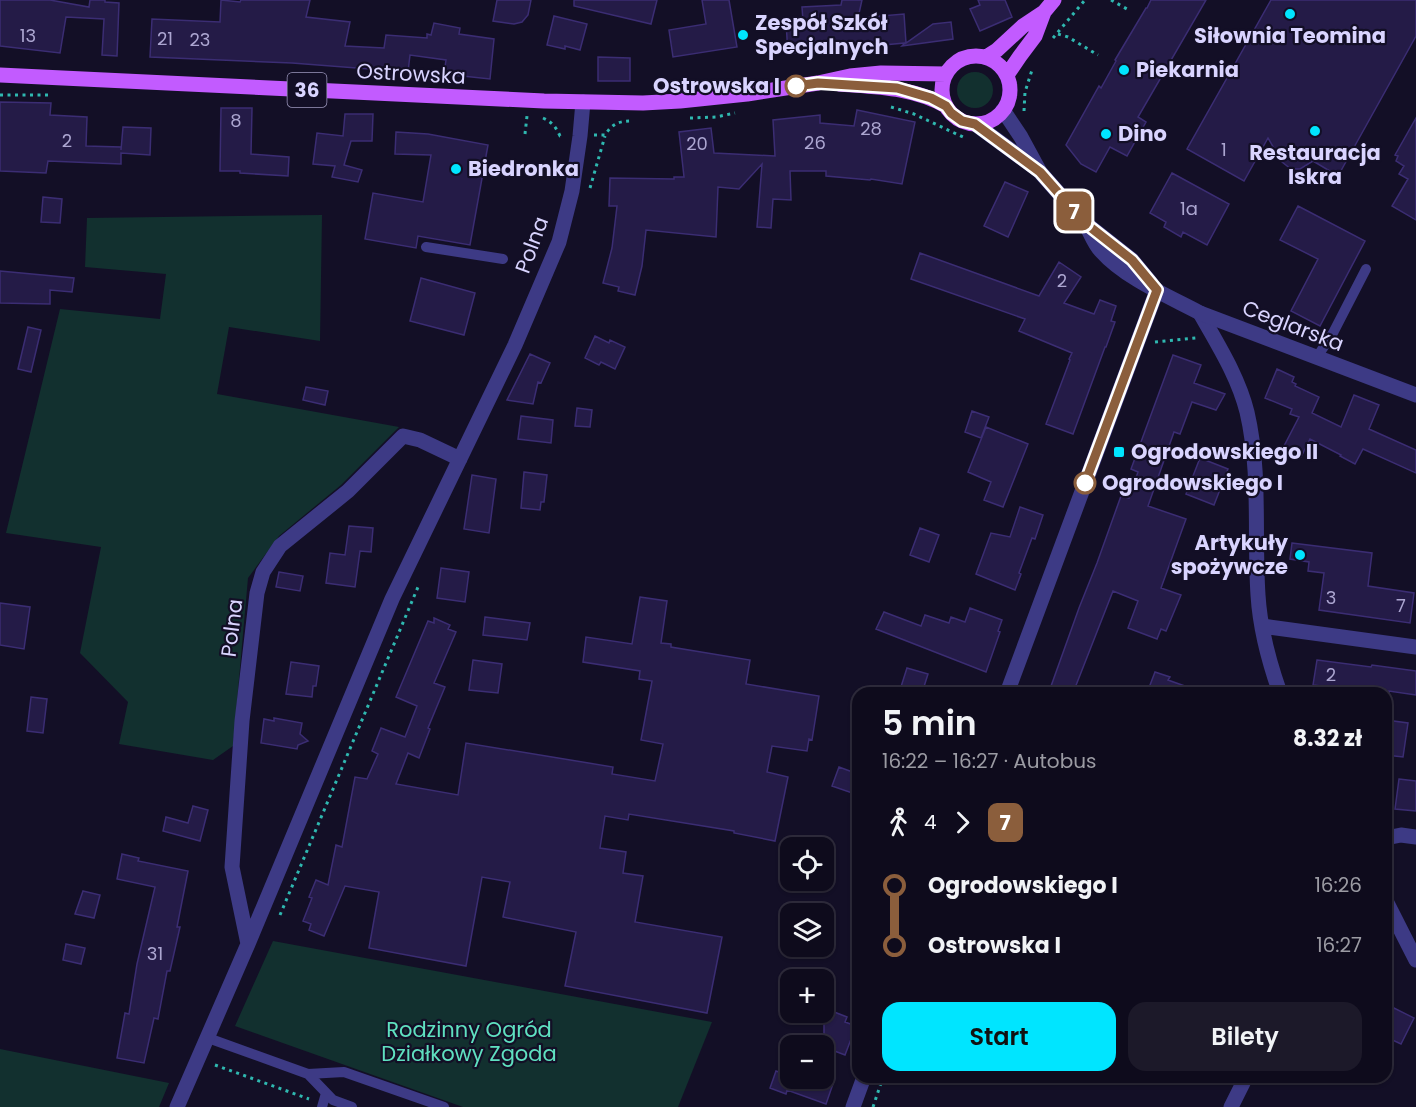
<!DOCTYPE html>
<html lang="pl">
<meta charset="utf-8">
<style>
:root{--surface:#0e0b1c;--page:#1c1929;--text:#f1f3f6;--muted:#9b9ba3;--line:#2e2b3b;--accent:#00e5ff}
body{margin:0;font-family:Poppins,sans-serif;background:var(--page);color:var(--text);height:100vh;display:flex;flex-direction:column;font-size:22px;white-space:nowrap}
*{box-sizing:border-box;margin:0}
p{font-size:20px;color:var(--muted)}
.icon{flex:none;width:33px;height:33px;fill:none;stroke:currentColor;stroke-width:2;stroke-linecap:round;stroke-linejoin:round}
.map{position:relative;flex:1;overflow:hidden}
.panel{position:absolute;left:852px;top:687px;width:540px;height:396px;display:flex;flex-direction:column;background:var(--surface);border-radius:18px;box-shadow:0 2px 4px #0004,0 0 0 2px var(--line)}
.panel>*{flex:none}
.badge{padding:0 12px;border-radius:9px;font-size:21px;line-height:39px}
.controls{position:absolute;left:780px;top:837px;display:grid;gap:12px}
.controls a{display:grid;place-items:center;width:54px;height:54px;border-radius:12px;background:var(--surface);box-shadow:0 2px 4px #0004,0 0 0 2px var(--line);font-size:30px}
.map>.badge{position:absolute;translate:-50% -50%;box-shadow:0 0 0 3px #fff}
.legs{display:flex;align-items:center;gap:9px;height:66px;padding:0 30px;font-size:20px}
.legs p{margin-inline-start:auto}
.summary{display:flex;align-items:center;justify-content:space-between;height:102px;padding:0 30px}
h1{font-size:33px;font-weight:600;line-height:45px}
.cta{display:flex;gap:12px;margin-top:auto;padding:12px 30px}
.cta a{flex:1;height:69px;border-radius:18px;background:var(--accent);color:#111;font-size:24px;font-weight:600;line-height:69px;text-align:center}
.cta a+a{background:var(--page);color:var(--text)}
ul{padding:0 30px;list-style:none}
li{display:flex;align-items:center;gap:21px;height:60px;font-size:22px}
li i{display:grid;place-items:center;width:9px;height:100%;margin:0 8px;background:currentColor}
li i::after{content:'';width:15px;height:15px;margin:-8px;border:4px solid;border-radius:50%;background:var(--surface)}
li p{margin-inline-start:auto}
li:first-child i{background:linear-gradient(#0000 50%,currentColor 0)}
li:last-child i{background:linear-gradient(currentColor 50%,#0000 0)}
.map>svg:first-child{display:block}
</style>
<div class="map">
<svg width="1416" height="1107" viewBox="0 0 1416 1107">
<rect width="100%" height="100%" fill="#130f26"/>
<!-- green -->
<path fill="#12302f" d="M957 90a18 18 0 1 1 36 0a18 18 0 1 1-36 0Z
M322,215l-2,126 -91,-14 -12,67 182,33 -58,58 -62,51 -31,42 -15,168 -20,14 -94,-16 9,-42 -48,-49 21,-106 -95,-14 54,-224 100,10 6,-45 -81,-7 2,-49z
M273,941l439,81 -34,85h-215l-228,-81z
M0,1049l169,34 -10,24h-159z"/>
<!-- building -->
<path fill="#241b47" stroke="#3b2d73" stroke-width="1.5" d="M0,0h50l39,7 1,-7h15v2l14,1 -2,53 -15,-1 2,-36 -38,-2 -6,36 -60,-7z
M221,0l19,2 1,-2h69l-4,17 44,5 -5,24 39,2 2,-13 41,3v-4l4,1 3,-12 26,5 -1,6 35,5 -4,40 -46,-5 2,-14 -36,-5 -2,17 -116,-9 -142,-6 2,-38 68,3z
M497,0h34l-3,15 -6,7 -8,2 -21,-3z
M574,0h83l-6,24 -77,-18z
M702,0h27l8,47 -64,10 -4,-27 37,-6z
M842,0h20l-4,18 46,-4 2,29 27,-19 18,-2 2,17 -51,7 3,-3 -117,11 -2,-32 17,-1 -1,-14 39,-2z
M978,0h27l7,17 -32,14 -10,-22 10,-4z
M1151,0h55l-68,117 8,5 -19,34 -17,-9 -14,25 -15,-8 -15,-19 33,-59 2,2 15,-27 -1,-1 31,-52h1z
M1271,0h145v36l-78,140 -25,-15 -13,8h-9l-9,-7 -14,-24 -24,43 -57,-32z
M554,16l33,8 -7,26 -15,-4v3l-18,-4z
M598,57l32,1v23h-32z
M0,102l51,1 -1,12 37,2 -1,29 35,1v3l2,-23 28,1 -1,27 -29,-2v11l-73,-3 -2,12 -46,-2z
M221,108h31l-1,46 38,3 -1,19 -48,-3v-2h-20z
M857,110l58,12 -13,62 -31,-5 -1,1 -44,-4v-5h-36l1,29 -18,-1 -2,29 -14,-1 5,-63 -23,25 -21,-2 -2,50 -70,-7 -4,36 -7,29 -17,-4 1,-4 -16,-4 9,-35 5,-42h-8l1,-28 64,1v-2h10l-5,-45 32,-4 3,25 61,3 -2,-36 47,-5v8l34,3z
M345,114h28l-1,27h-21l-7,24 18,5 -4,12 -26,-5 3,-11 -22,-2 4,-31 26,3z
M1416,118v102l-24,-14 16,-27 -9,-5 5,-8 -8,-5 2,-5 -3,-1z
M396,132l32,2 60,11 -18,100 -52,-9 -2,12 -51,-9 8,-46 50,9 8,-47 -36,-1z
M1172,173l57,31 -22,41 -24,-13 -2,5 -17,-10 2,-5 -16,-9z
M1005,182l23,10 -20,45 -24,-11z
M43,197l19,2 -2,24 -19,-1z
M1298,206l67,35 -45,85 -29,-15 27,-52 -38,-19z
M920,253l119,43 20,-34 22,15 -17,26 30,11 6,-14 16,6 -5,15 4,1 -9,25h-1l-32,87 -27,-10 24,-64 -1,-1 3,-6 -53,-22 6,-12 -114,-40z
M0,271l74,7 -2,14 -22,-2v14l-50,-1z
M421,278l54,15 -11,42 -54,-14z
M28,327l13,3 -10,42 -13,-3z
M595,336l14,7 1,-3 15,7 -10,22 -14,-7 -2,3 -14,-7z
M530,354l20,9 -9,20 -3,-1 -5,22 -26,-4z
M1173,355l28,10 -7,18 31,11 -9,16 -24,-8 -12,32 -6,-2 -26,74 38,13 -25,69 20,7 -15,36 -5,-2 -4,10 -29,-11 10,-27 -25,-10 -40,102h-22l1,-3 -2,-1 29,-81 18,-45 24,-67 8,2 9,-26 -7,-3z
M1277,369l17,8 -2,5 4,2 -1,2 24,11 -7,16 29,14 13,-32 25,10 -10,24 47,21v23l-53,-24 -8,15 -15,-8 1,-1 -31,-16 -9,18 -18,-9 16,-31 -9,-3 2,-5 -27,-11z
M306,387l22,4 -3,14 -22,-5z
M577,408l15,2 -2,17 -15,-1z
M972,411l17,6 -8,21 -16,-6z
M521,416l32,4 -2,23 -33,-4z
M986,427l42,17 -25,63 -19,-7 7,-18 -23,-10z
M1200,458l28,11 -14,36 -28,-11z
M524,472l23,3 -3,27h-3l-1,8 -19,-2z
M472,475l24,4 -7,54 -25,-4z
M1020,507l23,8 -8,24 -3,-1 -13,35 2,1 -6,16 -39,-16 15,-41 19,4z
M349,526l24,2 -2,24 -11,-1 -5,36 -29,-4 4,-30 15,2z
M920,528l19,7 -10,27 -19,-7z
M1292,543l80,10 -4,33 46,7 -4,30 -91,-13 5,-37 -16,-2 1,-9 -19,-3z
M441,568l28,4 -4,30 -28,-4z
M279,572l24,4 -3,15 -24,-4z
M640,597l27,4 -6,42 10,1v3l79,13 -4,24 73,12 -7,44 -3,-1 -2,12 -35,-5 -5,26 21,5 -13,64 -41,-8v-2l-105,-17 -1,6 -23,-4 -5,32 26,4 -3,21 20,3 -8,46 87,15 -15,76 -142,-27 11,-54 -73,-15 7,-35 -28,-5 -16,89 -97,-18 10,-56 -34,-6 -21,50 -15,-6 2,-6 -8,-3 9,-23 -3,-1 7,-17 12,5 8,-40 6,2 13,-70 12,2 11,-25 -6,-3 9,-23 24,9 12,-31 -21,-9 32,-76 6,2v-5l16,7 -2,4 8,3 -22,51 11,4 -17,41 2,1 -11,29 -11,-5 -12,31 62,11 8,-52 147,24 -1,7 43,7 8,-37 -22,-4 11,-59 -13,-2 1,-8 -57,-9 3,-25 46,7z
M0,603l30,4 -6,42 -24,-4z
M970,608l32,12 -4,11 2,1 -14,40 -110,-43 8,-17 37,14 4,-11 24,8 2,-6 14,5z
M485,617l45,6 -3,17 -44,-5z
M473,660l29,4 -4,29 -29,-3z
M1317,660l54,7 1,-2 44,6v24l-27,-4v2h-29l-31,-4v-2l-16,-2z
M291,662l28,4 -3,20h-3l-1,11 -26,-3z
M907,668l21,6 -6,19h-23z
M1155,672l15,5 -2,3 31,11v2h-52z
M31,697l16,2 -4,34 -16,-2z
M274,718l28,5 -2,11 8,7 -10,4 -1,4 -36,-6 3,-24 10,2z
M1386,720l22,3 -5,34 -17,-2z
M839,767l19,7v21l-26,-9z
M1399,779l17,2v30l-21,-2z
M193,806l15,4 -8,31 -37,-10 3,-14 22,6z
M122,854l17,4 -1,3 50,10 -11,56h3l-10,44h-3l-9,48 -4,-1 -10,45 -27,-5 8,-45 4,1 8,-50 18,-77 -38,-8z
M83,891l17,4 -6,23 -19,-4z
M66,944l19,4 -4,16 -18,-4z
M1386,1007l7,3 1,-2 20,10 -13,26 -15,-7z
M824,1008l23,9 -2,5 11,4 -11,29 -21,-8z
M776,1071l14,5v2h45l-9,26 -39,-14 -1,4 -16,-6z"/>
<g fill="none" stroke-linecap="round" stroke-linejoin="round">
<!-- path -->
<path stroke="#2fb8b0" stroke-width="3" stroke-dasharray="3 4.5" stroke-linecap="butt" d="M1111,0l16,9
M1058,34l10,3 30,18
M1053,38l32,-38
M0,95h48
M891,107l23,7 51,24
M1024,111l1,-19 7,-22
M543,118c9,4 13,9 17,18h4
M690,118l26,-1 19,-4
M525,134l2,-18
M594,135h11c8,-12 14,-14 28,-14
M590,188l15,-52
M1155,342l41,-4
M280,915l138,-328
M215,1065l94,34
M873,1107l10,-30"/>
<!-- service -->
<path stroke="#3d3a85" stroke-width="10" d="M426,247l77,12
M1317,357l16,-24 33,-64
M208,1038l100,36 36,-2 100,35
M308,1074l25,26 19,7
M322,1107l4,-14"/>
<!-- minor -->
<path stroke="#3d3a85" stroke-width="15" d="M1200,313c18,32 38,63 47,99 14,60 7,122 11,183 2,33 11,67 22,98
M1262,626l154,21
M1386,838l15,-3 15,2
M1386,901l30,59
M248,944l-16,-77 10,-146 15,-128 6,-21 17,-26 68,-55 55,-55 17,4 40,19
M177,1107l71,-163 144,-345 123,-254 44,-103 13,-51 8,-55 3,-34
M1231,1107l15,-30"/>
<!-- tertiary -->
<path stroke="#3d3a85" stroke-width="15" d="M1003,110l18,27 19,35 45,51 47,37 19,23
M975,124l63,46
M1085,223c5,9 9,21 16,28 24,27 67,45 99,62l216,82
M1007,693l150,-403
M853,1107l11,-30"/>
<!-- primary -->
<path stroke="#c25bff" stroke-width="15" d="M942 90a34 34 0 1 1 68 0a34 34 0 1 1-68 0Z
M986,57l11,-7 26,-24 21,-14 10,-12
M0,75l544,26 99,2 37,-2 67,-7 71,-11 32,-7 31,-3 65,1
M1007,75l13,-19 15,-20 9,-24
M839,84c37,3 73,3 107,22"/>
</g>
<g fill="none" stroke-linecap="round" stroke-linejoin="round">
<defs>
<path id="line-1" d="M796,86l22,-3 79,5 34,10 15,8 5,7 11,8 13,3 65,48 45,51 47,37 25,30 -72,193"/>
</defs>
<!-- line-1 casing -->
<use href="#line-1" stroke="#fff" stroke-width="14"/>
<!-- line-1 -->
<use href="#line-1" stroke="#8b5e3c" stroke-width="9"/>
</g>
<!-- markers -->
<g fill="#00e5ff" stroke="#130f26" stroke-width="2">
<circle cx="1290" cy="14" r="6"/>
<circle cx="743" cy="35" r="6"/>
<circle cx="1124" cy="70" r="6"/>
<circle cx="1315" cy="131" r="6"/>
<circle cx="1106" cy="134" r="6"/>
<circle cx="456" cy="169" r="6"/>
<rect x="1113" y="446" width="12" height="12" rx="3"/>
<circle cx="1300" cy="555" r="6"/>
</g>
<g fill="#fff" stroke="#8b5e3c" stroke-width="3">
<circle cx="796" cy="86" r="10"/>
<circle cx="1085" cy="483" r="10"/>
</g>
<g text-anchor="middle" stroke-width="4.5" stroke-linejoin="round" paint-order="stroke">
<!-- number labels -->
<g font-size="18" fill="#aca6d1">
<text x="28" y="42">13</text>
<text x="165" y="45">21</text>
<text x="200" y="46">23</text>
<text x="236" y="127">8</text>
<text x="871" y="135">28</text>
<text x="67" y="147">2</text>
<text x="815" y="149">26</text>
<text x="697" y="150">20</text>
<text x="1224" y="156">1</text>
<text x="1189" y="215">1a</text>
<text x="1062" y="287">2</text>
<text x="1331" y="604">3</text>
<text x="1401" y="612">7</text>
<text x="1331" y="681">2</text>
<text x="155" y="960">31</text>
</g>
<!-- shield labels -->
<rect fill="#130f26" stroke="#9e99be" stroke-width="1.5" x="287.5" y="73" width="39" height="34" rx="4.5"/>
<g font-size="20" font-weight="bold" fill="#d9d4ff">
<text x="307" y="97">36</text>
</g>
<!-- poi labels -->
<g font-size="21" font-weight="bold" fill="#d9d4ff" stroke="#130f26" text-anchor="start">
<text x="755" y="30">Zespół Szkół<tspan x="755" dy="24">Specjalnych</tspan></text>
<text x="1290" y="43" text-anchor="middle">Siłownia Teomina</text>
<text x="1136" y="77">Piekarnia</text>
<text x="1118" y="141">Dino</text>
<text x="1315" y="160" text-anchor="middle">Restauracja<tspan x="1315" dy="24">Iskra</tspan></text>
<text x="468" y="176">Biedronka</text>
<text x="1131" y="459">Ogrodowskiego II</text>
<text x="1288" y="550" text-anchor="end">Artykuły<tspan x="1288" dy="24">spożywcze</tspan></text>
</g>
<!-- street labels -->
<g font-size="21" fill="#d9d4ff" stroke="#130f26">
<text transform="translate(411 74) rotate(3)" y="7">Ostrowska</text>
<text transform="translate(532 245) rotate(-70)" y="7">Polna</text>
<text transform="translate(1293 326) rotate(21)" y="7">Ceglarska</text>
<text transform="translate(232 628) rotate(-83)" y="7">Polna</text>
</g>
<!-- stop labels -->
<g font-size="21" font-weight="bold" fill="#d9d4ff" stroke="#130f26" text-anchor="end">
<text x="780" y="93">Ostrowska I</text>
<text x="1102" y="490" text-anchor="start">Ogrodowskiego I</text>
</g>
<!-- park labels -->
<g font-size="21" fill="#5fe0c0" stroke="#130f26">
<text x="469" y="1037">Rodzinny Ogród<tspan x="469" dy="24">Działkowy Zgoda</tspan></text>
</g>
</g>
</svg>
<div class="controls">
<a><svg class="icon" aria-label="locate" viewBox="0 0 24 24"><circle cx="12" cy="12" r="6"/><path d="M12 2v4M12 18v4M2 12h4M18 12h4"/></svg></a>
<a><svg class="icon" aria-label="layers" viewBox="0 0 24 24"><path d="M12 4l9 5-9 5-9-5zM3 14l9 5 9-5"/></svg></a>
<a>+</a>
<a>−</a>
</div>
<b class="badge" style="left:1074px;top:211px;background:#8b5e3c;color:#fff">7</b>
<section class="panel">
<div class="summary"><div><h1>5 min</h1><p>16:22 – 16:27 · Autobus</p></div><b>8.32 zł</b></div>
<div class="legs"><svg class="icon" aria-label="walk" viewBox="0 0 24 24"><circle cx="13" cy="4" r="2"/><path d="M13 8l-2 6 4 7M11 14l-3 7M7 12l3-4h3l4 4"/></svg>4<svg class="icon" aria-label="forward" viewBox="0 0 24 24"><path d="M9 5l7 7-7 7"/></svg><b class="badge" style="background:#8b5e3c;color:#fff">7</b></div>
<ul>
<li><i style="color:#8b5e3c"></i><b>Ogrodowskiego I</b><p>16:26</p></li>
<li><i style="color:#8b5e3c"></i><b>Ostrowska I</b><p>16:27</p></li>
</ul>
<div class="cta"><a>Start</a><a>Bilety</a></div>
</section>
</div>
